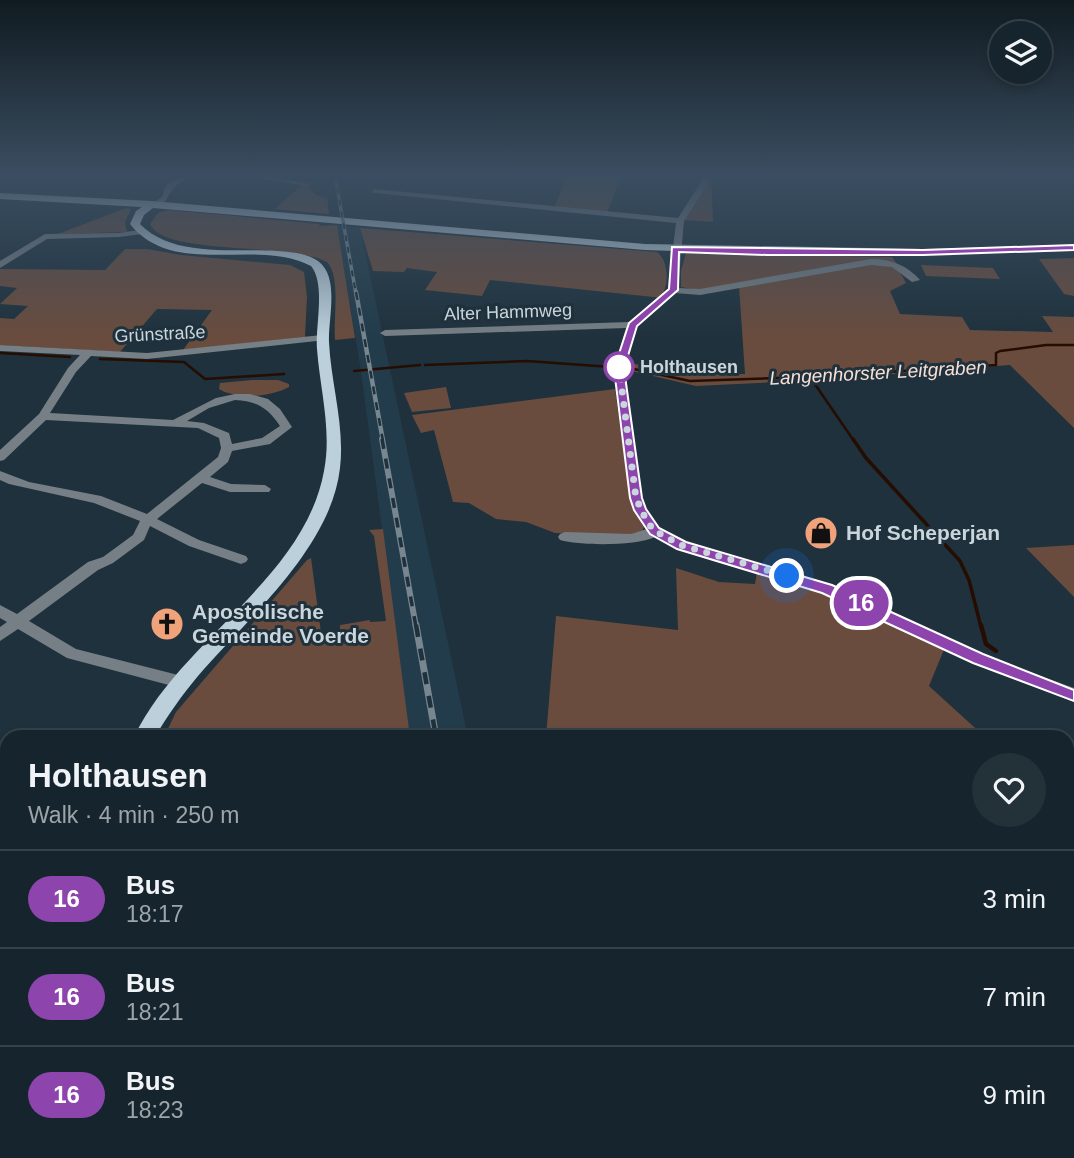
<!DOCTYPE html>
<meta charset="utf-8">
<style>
:root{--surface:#16252d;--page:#233139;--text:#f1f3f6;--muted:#9ea5aa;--line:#354249}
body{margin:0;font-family:Arial,sans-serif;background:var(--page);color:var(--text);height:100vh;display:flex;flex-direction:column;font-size:26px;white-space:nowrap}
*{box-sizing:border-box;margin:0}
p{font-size:23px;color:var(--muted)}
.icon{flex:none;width:38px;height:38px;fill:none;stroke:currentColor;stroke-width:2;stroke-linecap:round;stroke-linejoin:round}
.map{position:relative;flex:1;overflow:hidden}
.details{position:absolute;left:0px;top:730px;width:1074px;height:429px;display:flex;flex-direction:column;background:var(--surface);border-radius:21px 21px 0 0;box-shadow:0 4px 10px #0003,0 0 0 2px var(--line)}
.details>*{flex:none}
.badge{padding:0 14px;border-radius:23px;font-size:24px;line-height:46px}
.fabs{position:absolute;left:989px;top:21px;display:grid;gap:14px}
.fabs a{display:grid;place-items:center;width:63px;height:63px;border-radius:50%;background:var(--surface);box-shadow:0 4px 10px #0003,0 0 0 2px var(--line);font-size:35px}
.you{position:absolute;width:35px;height:35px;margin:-18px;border:5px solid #fff;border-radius:50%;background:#1a73e8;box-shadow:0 0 0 10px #1a73e833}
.map>.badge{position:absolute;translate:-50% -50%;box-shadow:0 0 0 4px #fff}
.round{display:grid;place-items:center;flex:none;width:74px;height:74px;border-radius:37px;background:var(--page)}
.headline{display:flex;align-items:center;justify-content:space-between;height:119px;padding:0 28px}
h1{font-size:33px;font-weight:800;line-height:52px}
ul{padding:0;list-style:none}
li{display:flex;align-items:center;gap:21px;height:98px;padding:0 28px;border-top:2px solid var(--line)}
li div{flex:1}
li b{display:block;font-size:26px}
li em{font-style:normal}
li .badge{min-width:77px;font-weight:700;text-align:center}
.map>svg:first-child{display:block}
</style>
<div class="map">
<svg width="1074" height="1158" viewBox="0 0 1074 1158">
<rect width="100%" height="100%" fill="#1e313c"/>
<!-- built -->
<path fill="#223c4b" d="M337,225l23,3 108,509h-58l-49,-365z
M475,1152h81l1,6h-81z"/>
<!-- green -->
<path fill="#694c3e" d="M567,176h54l-14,37 -53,-5z
M711,179l2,43 -29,-2z
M302,185l7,1 7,9 11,3 2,16 -54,-5z
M126,208l5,1 -6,13 2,10 -69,2z
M168,210l152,14 -1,2 18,-1 18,113 -20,2c-2,-21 6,-64 -8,-78 -38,-20 -164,-6 -177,-38l8,-11z
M360,228l297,24c12,9 12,32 5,43l1,3 -173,-18 -8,16 -57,-6 12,-18 -30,-4 -3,4 -31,-1z
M125,249h22l34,6 109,10 14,7 3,25 -2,40 -122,13 29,-40 -55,-1 -37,43 -120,-7v-27l14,1 14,-13 -28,-2 17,-16 -17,-2v-17l105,1z
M686,253l206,4 5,7 -7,-2 -193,28 -16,-3v-16z
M1074,258v38l-10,-2 -25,-35z
M874,263c16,2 25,4 32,20l-16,8 10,23 62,3 8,13 83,2 -11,-16 32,1v111l-64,-63 -193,15 -121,6 -69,-16 -1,-8 58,12h61l-6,-88z
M921,265l72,3 7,11 -74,-3z
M252,380h26l11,4v3c-18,10 -52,13 -70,2l1,-6z
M446,387l5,21 -39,4 -8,-19z
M615,389l15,110 3,11 11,17 -2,5 -13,4 -74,-3 -29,-11 -30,-3 -27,-16 -16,-1 -19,-72 -13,3 -9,-18z
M383,529l27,208h-246l12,-25 131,-152 4,-2 11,82 18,-4v-11l30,-5v2l16,-1 -12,-85 -5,-6z
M1074,545v52l-48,-49z
M676,568l43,14 36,2 2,-12 47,12 141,63 -16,39 56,51h-439l10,-121 122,14z
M1068,826l6,8v324h-517l-1,-6h512z"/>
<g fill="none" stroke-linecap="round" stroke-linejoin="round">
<!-- stream-far2 -->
<path stroke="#250d02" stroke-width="2.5" d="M0,353l70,4
M100,359l84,3 21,17 79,-5
M425,365l102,-4 84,6
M629,368l61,13 120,-4 186,-12v-12l4,-2 46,-6h28
M354,371l66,-6
M810,377l44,64"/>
<!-- stream-far1 -->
<path stroke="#250d02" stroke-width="3.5" d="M853,439l13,19 94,103 9,19 12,47"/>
<!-- stream -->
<path stroke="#250d02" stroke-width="4.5" d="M981,625l5,19 10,7"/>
</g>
<!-- building -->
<path fill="#335264" stroke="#7c929f" stroke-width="2" d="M172,615l6,4 -3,9 -14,5 -6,-4 4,-10z"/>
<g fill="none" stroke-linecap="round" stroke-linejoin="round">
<!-- minor -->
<path fill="#767f85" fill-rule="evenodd" d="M182,176h9c-5,4 -12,7 -16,11 -9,8 -7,19 -22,20v-4l9,-6 4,-12z
M245,176h20l46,8 -4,2z
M705,176h8l-29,45 -6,67 22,1 171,-30c20,0 36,6 49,21l-8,2 -20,-15 -21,-2 -171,30 -25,-2 -38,33 -13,43 18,129 4,11 14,19 26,14 146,43 151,70 91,33v14l-101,-39 -151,-70 -146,-45 -21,-11c-19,9 -74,9 -95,3l-2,-3 2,-3 5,-2 66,2 16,-5 -13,-19 -4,-12 -16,-129 12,-41 -241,8 -5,-3 5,-3 244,-8 39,-33 8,-66 -300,-30h-3v-4l305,29z
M139,230h3v4l-23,3 -72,2 -47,29v-7l45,-27 74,-1z
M322,335l5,3 -1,2 -179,19 -56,-3 -15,16 -26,41 123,7 43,-22 19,-4h15l18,5 12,10 12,18 -22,17 -38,7 -4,11 -18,15 21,7 34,1 6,4 -2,3h-39l-28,-9 -45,36 42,21 47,16 2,3 -2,3 -5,2 -52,-18 -39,-20 -6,14 -31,23 -15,7 -69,51 47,28 110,28 2,5 -2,5 -6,1 -113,-30 -49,-29 -18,12v-14l7,-5 -7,-4v-13l17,9 71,-52 15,-5 30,-22 7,-14 -46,-18 -85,-19 -9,-4v-9l29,11 72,14 46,18 71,-57 3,-9 -2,-10 -21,-10 -152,-8 -42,40 -4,1v-11l39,-36 29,-46 12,-13 -80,-4v-6l147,8zM235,400c22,1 33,8 45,26l-18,12 -30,6 -3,-11 -25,-10 -17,-2 22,-13z"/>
<!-- major -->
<path fill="#bcd0dc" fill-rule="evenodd" d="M0,193l152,8 493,43 278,5 151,-4v6l-276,4 -153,-5 -492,-42 -9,7 -4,9c33,34 93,24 137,27 13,1 30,2 41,10 22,16 10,57 11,81 2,42 16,84 11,126 -9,80 -92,150 -142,208 -16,19 -30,39 -43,61h-21c46,-97 170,-157 190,-266 8,-40 -4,-82 -7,-122 -2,-23 9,-65 -6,-83 -55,-29 -137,13 -181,-42l6,-13 6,-4 -142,-8z
M7,1045v42l-7,3v-42z"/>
<defs>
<path id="rail-far4" d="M335,176l21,118"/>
<path id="rail-far3" d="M356,292l27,149"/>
<path id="rail-far2" d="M382,439l34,188"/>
<path id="rail-far1" d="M416,625l20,112"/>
<path id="rail" d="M497,1152l1,6
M510,1152l1,6"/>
</defs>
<!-- rail-far4 casing -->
<use href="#rail-far4" stroke="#77868f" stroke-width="3.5"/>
<!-- rail-far3 casing -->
<use href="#rail-far3" stroke="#77868f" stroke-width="4.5"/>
<!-- rail-far2 casing -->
<use href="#rail-far2" stroke="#77868f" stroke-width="6"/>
<!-- rail-far1 casing -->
<use href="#rail-far1" stroke="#77868f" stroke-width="7"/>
<!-- rail casing -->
<use href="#rail" stroke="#77868f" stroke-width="8"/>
<!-- rail-far4 -->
<use href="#rail-far4" stroke="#1e313c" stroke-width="2" stroke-dasharray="6" stroke-linecap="butt"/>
<!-- rail-far3 -->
<use href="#rail-far3" stroke="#1e313c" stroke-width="2.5" stroke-dasharray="8" stroke-linecap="butt"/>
<!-- rail-far2 -->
<use href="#rail-far2" stroke="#1e313c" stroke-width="3.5" stroke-dasharray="10" stroke-linecap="butt"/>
<!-- rail-far1 -->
<use href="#rail-far1" stroke="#1e313c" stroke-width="4.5" stroke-dasharray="12" stroke-linecap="butt"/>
<!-- rail -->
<use href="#rail" stroke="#1e313c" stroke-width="5" stroke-dasharray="16" stroke-linecap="butt"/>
</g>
<!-- sky -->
<linearGradient id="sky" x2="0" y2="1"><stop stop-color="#101b21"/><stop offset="0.52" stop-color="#3b4e61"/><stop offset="1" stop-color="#3b4e61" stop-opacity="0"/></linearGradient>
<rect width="1074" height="338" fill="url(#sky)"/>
<!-- line -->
<path fill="#8e44ad" stroke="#fff" stroke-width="2" d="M1074,245v5l-151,5h-156l-88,-3 -1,38 -41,36 -13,43 18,129 4,11 13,19 27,14 146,43 151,69 91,36v11l-101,-38 -151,-70 -145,-44 -27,-15 -16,-24 -4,-12 -16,-129 15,-46 40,-34 3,-42 251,3z"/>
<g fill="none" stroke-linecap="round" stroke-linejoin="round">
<!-- walk -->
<path stroke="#cad5dc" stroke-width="7" stroke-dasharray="0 12.6" d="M619,367l17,131 11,24 8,9 26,14 106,31"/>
</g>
<!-- icons -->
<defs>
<symbol id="shop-disc" viewBox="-11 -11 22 22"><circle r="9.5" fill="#f0a27a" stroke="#1e313c"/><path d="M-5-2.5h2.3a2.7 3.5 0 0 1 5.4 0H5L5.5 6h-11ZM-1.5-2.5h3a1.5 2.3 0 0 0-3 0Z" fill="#111"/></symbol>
<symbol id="church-disc" viewBox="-11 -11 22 22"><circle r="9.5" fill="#f0a27a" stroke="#1e313c"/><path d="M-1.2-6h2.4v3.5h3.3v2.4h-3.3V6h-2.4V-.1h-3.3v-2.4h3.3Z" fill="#111"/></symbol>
</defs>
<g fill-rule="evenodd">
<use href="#shop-disc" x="802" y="514" width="38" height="38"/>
<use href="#church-disc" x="148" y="605" width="38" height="38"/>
</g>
<!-- markers -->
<circle fill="#fff" stroke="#8e44ad" stroke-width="3.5" cx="619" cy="367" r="14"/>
<g text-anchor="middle" stroke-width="6" stroke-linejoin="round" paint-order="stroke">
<!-- far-street labels -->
<g font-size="18" fill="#cad5dc" stroke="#1e313c">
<text transform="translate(508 312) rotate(-2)" y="6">Alter Hammweg</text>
<text transform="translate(160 334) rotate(-3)" y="6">Grünstraße</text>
</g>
<!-- far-stop labels -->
<g font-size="18" font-weight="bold" fill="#cad5dc" stroke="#1e313c" text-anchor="start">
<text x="640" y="373">Holthausen</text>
</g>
<!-- far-water labels -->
<g font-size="19" font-style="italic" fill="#f7dfd4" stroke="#1e313c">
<text transform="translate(878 372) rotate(-3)" y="7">Langenhorster Leitgraben</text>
</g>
<!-- poi labels -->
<g font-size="21" font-weight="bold" fill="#cad5dc" stroke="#1e313c" text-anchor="start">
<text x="846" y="540">Hof Scheperjan</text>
<text x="192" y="619">Apostolische<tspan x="192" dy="24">Gemeinde Voerde</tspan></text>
</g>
</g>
</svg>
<div class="fabs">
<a><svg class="icon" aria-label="layers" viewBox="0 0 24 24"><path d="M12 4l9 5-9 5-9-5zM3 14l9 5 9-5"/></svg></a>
</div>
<div class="you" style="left:787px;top:576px"></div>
<b class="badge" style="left:861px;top:603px;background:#8e44ad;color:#fff">16</b>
<section class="details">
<div class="headline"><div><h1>Holthausen</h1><p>Walk · 4 min · 250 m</p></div><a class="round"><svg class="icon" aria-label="heart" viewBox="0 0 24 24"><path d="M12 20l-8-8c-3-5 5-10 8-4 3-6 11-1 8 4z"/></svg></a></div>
<ul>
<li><span class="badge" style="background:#8e44ad;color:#fff">16</span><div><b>Bus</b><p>18:17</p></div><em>3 min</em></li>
<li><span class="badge" style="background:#8e44ad;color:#fff">16</span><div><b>Bus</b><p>18:21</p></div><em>7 min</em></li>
<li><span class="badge" style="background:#8e44ad;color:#fff">16</span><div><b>Bus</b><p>18:23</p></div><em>9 min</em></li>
</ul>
</section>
</div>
